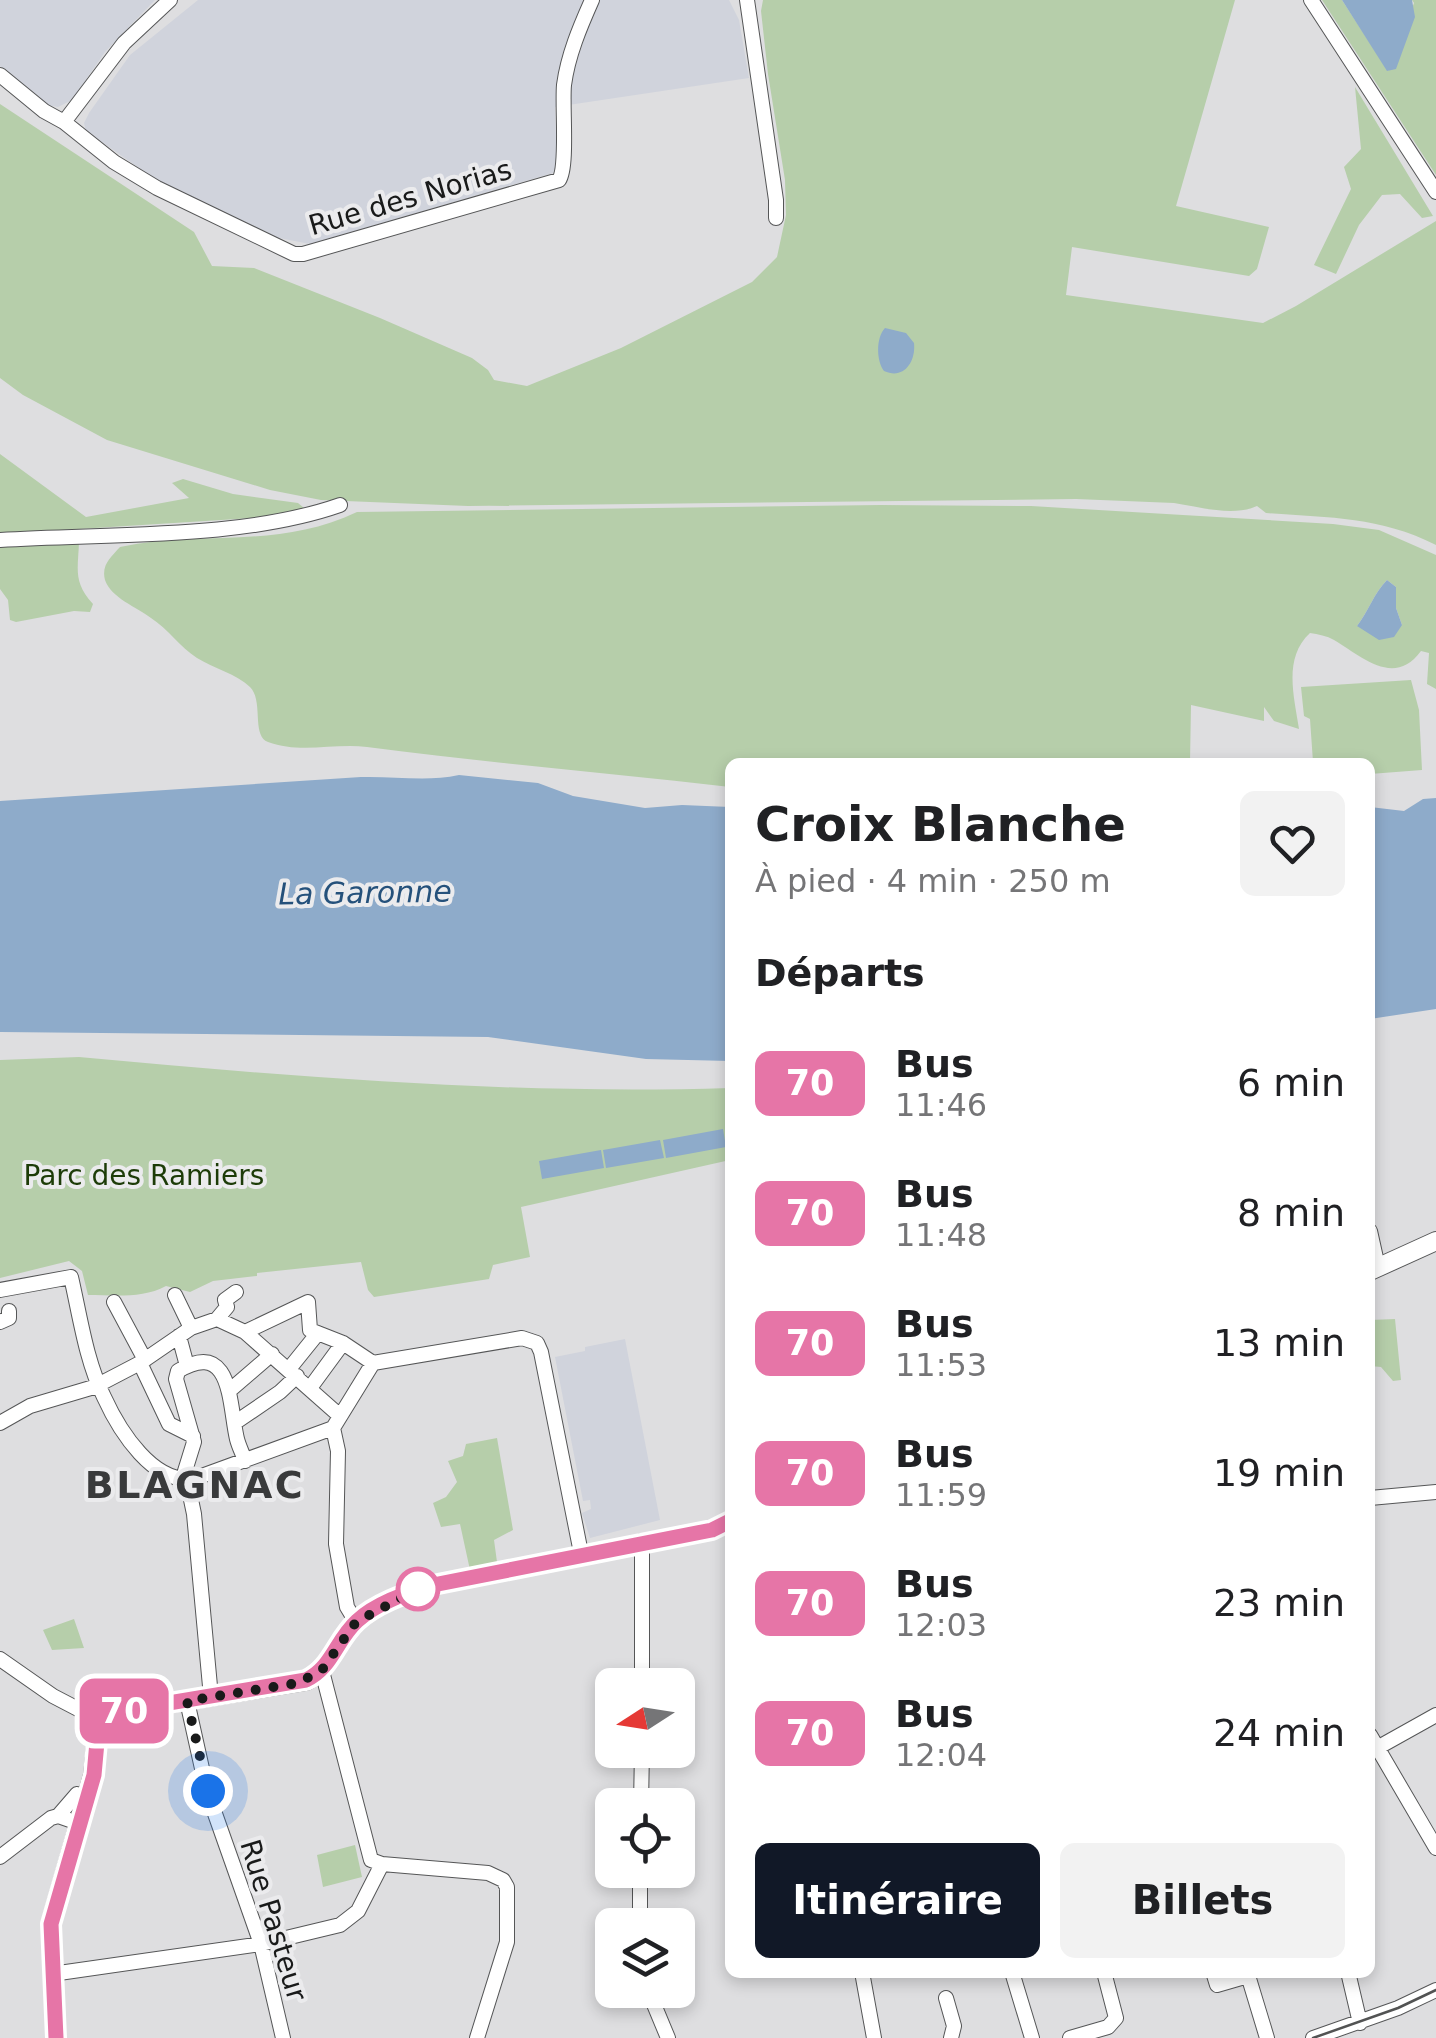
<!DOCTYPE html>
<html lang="fr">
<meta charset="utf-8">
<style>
:root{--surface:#fff;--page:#f2f2f2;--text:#202124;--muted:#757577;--accent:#111827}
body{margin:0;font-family:"DejaVu Sans",sans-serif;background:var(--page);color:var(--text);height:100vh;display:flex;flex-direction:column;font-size:38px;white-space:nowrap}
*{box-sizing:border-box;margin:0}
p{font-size:32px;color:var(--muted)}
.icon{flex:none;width:55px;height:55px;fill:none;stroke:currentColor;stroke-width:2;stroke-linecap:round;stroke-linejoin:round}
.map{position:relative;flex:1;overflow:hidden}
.panel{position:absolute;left:725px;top:758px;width:650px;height:1220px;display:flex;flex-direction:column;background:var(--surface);border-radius:15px;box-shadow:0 5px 15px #0003}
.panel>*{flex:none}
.badge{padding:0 20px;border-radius:15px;font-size:35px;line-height:65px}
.needle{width:65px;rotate:258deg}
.controls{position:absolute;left:595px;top:1668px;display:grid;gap:20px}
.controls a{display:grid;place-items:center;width:100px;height:100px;border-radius:15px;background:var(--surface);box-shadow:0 5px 15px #0003;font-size:50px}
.you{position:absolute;width:50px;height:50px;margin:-25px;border:8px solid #fff;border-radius:50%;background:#1a73e8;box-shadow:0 0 0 15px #1a73e833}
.map>.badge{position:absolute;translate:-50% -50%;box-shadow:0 0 0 5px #fff}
h2{padding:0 30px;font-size:38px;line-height:90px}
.round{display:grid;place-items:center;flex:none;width:105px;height:105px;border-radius:15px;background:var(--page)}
.summary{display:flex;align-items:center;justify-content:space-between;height:170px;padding:0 30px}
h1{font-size:48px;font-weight:800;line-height:75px}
.button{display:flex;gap:20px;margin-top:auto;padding:20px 30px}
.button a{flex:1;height:115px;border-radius:15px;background:var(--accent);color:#fff;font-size:40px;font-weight:800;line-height:115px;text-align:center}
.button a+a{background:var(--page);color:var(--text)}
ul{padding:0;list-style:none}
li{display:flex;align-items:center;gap:30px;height:130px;padding:0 30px}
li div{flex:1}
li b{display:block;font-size:38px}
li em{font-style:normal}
li .badge{min-width:110px;font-weight:700;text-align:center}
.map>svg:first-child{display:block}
</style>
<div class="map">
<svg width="1436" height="2038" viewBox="0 0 1436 2038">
<rect width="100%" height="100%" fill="#dedee0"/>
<!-- built -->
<path fill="#d0d3dc" d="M0,0h155l-50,52 -33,48 -14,7 -11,-2 -47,-39z
M198,0h531l10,20 10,58 -194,29 2,58 -4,8 -243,71 -36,-7 -122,-60 -66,-46 -2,-8 5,-10 41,-58z
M625,1339l35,181 -70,18 -8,-25 9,-4 -1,-9 -7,1 -28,-144 30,-6v-4z"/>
<!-- green -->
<path fill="#b6ceaa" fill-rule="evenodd" d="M763,0h472l-59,206 93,21 -12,42 -8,7 -177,-29 -6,48 197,28 33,-17 140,-85v324c-58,-29 -107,-27 -170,-32l-9,-7c-24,11 -57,1 -83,-3l-98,-4 -608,7 -147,-6 -51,-10 -163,-50 -84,-45 -23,-17v-274l194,128 18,34 42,2 126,50 92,40 16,12 6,10 33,6 94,-38 131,-66 25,-25 9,-42 -1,-35 -17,-106 -7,-63z
M1322,0h20l46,71 26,-68 -2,-3h24v175z
M1355,87l78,129 -11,2 -22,-24 -18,1 -23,30 -23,49 -22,-9 37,-76 -7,-22 17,-18z
M0,454l86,63 103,-19 -17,-15 11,-4 50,15 65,9 6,5 -7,4 -44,6 -253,16z
M881,505l150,1 302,18 46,6 57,25v134l-9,-5 2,-31 -8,-2c-27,37 -60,5 -87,-11 -7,-4 -16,-6 -24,-7 -27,25 -16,63 -11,96l-25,-8 -10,-14v14l-73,-16 -1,57h-460v25c-121,-14 -242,-24 -363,-40 -33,-4 -67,7 -99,-5 -17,-7 -4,-41 -18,-55 -13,-13 -37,-19 -53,-29 -17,-11 -29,-29 -46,-40 -14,-11 -40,-20 -46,-38 -4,-15 6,-23 15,-33 82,-17 157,3 237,-35zM1387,580l9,7v21l6,17 -45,1c11,-14 17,-33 30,-46z
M79,542c-1,28 -6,40 14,62l-3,8 -16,-1 -58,11 -6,-2 -2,-20 -8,-11v-44z
M1411,680l8,30 3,60 -52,4v-12h-57l-3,-43 -6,-3 -3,-29z
M79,1057c216,20 434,38 651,31v72l-209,47 9,50 -37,8 -4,14 -115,18 -6,-7 -7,-28 -104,11v3l-44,5 -23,11 -24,-6c-24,13 -53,9 -78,9l-6,-24 -13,-10 -69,17v-218z
M1395,1319l6,61 -8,1 -12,-14 -11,-1v-46z
M497,1438l16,92 -19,10 3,22 -27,8 -10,-46 -19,3 -8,-24 13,-6 11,-15 -9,-21 15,-5 3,-12z
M74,1619l10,29 -32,2 -9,-20z
M355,1845l7,32 -39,10 -6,-32z"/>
<!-- water -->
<path fill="#8eabca" d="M1342,0h70l3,17 -19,52 -9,2z
M885,328l21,5 8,10c2,19 -10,37 -30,28 -8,-10 -8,-34 1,-43z
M1387,580l9,7v21l6,17 -8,12 -15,3 -22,-14c11,-14 17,-33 30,-46z
M459,775l79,8 35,13 72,12 37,-3 48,2v254l-84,-2 -158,-22 -488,-5v-231l361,-24c33,-1 66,5 98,-2z
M1436,798v211l-66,10v-212l34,4 19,-12z
M723,1129l3,18 -60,11 -3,-18z
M660,1140l4,18 -58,10 -3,-18z
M601,1150l3,18 -62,11 -3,-18z"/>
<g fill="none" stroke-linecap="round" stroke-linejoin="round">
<defs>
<path id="minor" d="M747,0l29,200v18
M1311,0l125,192
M0,75l44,36 20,11 60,-79 46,-43
M64,122l50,40 43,26 137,66h9l256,-74c9,-13 3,-74 5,-95 4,-30 16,-58 28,-85
M0,540c107,-7 240,0 340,-35
M1370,1231l8,36
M0,1290l71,-13c9,39 15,84 33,120 15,33 50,90 92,81l137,-50 40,-65
M175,1295l16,33
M114,1302l31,58
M217,1319l10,-12 -2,-7 11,-8
M0,1322l9,-4v-7
M245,1332l63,-30 2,28 33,13 30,20
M179,1336l8,30
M140,1363l29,61 24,12
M373,1363l149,-25 15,5 4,9 40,201
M289,1369l29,-36
M310,1388l33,-45
M229,1391l43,-37
M236,1422l44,-30 17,-16
M0,1423l30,-17 64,-19 46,-24 51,-35 26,-9 28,13 95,84
M333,1428l5,23 -2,93 11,63 9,15
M1370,1498l66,-6
M642,1541v144
M0,1659l53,37 46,24
M322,1671l49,189 11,4 106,9 15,7 4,7v55l-30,96
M211,1697l-17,-183 -9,-43 9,-29 -18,-63 2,-8c55,-33 51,35 59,68 2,8 6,15 8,22
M187,1701l20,90 54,153 22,94
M1370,1735l66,113
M1377,1748l59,-33
M641,1805l1,-55
M58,1816l19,-22
M0,1857l51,-39 7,-2 23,8
M640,1925v-55
M862,1972l12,66
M1012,1972l20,66
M1213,1972l4,13 31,-9
M1247,1972l20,66
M1348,1972l12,51
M52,1974l209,-30 79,-19 18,-14 24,-47
M648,1990l20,48
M946,1998l8,28 -3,12
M1070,2038l38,-11 8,-9 -12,-46
M1313,2038l85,-30 38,-18"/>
<path id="major" d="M1370,1271l66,-30
M56,2038l-5,-115 42,-148 6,-55 16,-8 191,-31c26,-13 30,-41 51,-60 19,-17 47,-27 71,-35l284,-56 18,-9"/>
</defs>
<!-- minor casing -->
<use href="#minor" stroke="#555657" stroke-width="16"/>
<!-- major casing -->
<use href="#major" stroke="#555657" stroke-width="20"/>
<!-- minor -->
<use href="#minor" stroke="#fff" stroke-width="14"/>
<!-- major -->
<use href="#major" stroke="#fff" stroke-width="18"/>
<!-- tram -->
<path stroke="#525353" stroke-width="2.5" d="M1313,2038l85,-30 38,-18"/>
</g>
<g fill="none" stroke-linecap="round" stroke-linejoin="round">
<defs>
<path id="line" d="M56,2038l-5,-114 43,-149 5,-55 16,-8 191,-32c26,-12 30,-40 51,-59 18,-17 47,-27 71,-35l284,-56 18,-9"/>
</defs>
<!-- line casing -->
<use href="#line" stroke="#fff" stroke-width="22"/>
<!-- line -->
<use href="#line" stroke="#e675a7" stroke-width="15"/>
<!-- walk -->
<path stroke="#191a1a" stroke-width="10" stroke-dasharray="0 18" d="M208,1791l-21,-90 111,-18 24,-13 34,-48 62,-33"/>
</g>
<!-- markers -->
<circle fill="#fff" stroke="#e675a7" stroke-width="5" cx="418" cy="1589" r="20"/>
<g text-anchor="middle" stroke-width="8" stroke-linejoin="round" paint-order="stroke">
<!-- street labels -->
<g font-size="28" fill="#191a1a" stroke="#ebebed">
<text transform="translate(410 197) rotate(-16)" y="10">Rue des Norias</text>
<text transform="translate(274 1920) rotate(73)" y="10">Rue Pasteur</text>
</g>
<!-- park labels -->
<g font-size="28" fill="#1d3c08" stroke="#ebebed">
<text x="144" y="1185">Parc des Ramiers</text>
</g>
<!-- water labels -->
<g font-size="30" font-style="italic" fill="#25517b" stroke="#ebebed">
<text transform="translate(365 893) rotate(-1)" y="10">La Garonne</text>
</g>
<!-- district labels -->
<g font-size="38" font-weight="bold" letter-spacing="2.5" fill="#393a3b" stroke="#ebebed">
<text x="195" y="1498">BLAGNAC</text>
</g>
</g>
</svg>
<div class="controls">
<a><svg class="needle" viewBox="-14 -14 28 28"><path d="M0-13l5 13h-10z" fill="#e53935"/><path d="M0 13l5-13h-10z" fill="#757577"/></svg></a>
<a><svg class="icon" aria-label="locate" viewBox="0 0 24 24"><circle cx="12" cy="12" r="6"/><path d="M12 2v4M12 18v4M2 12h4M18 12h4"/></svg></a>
<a><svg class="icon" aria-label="layers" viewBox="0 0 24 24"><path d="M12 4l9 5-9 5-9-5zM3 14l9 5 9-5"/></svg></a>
</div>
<div class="you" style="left:208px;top:1791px"></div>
<b class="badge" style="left:124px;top:1711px;background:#e675a7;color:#fff">70</b>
<section class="panel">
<div class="summary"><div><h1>Croix Blanche</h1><p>À pied · 4 min · 250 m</p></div><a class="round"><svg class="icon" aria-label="heart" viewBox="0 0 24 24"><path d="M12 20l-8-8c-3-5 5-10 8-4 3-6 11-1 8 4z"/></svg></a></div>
<h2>Départs</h2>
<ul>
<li><span class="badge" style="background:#e675a7;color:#fff">70</span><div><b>Bus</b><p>11:46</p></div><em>6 min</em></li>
<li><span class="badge" style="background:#e675a7;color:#fff">70</span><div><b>Bus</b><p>11:48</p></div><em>8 min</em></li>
<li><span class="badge" style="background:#e675a7;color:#fff">70</span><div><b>Bus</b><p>11:53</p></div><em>13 min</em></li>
<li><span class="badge" style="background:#e675a7;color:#fff">70</span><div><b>Bus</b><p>11:59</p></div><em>19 min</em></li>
<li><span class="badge" style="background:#e675a7;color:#fff">70</span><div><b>Bus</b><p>12:03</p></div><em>23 min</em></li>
<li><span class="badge" style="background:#e675a7;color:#fff">70</span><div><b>Bus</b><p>12:04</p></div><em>24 min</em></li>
</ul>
<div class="button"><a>Itinéraire</a><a>Billets</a></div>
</section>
</div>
